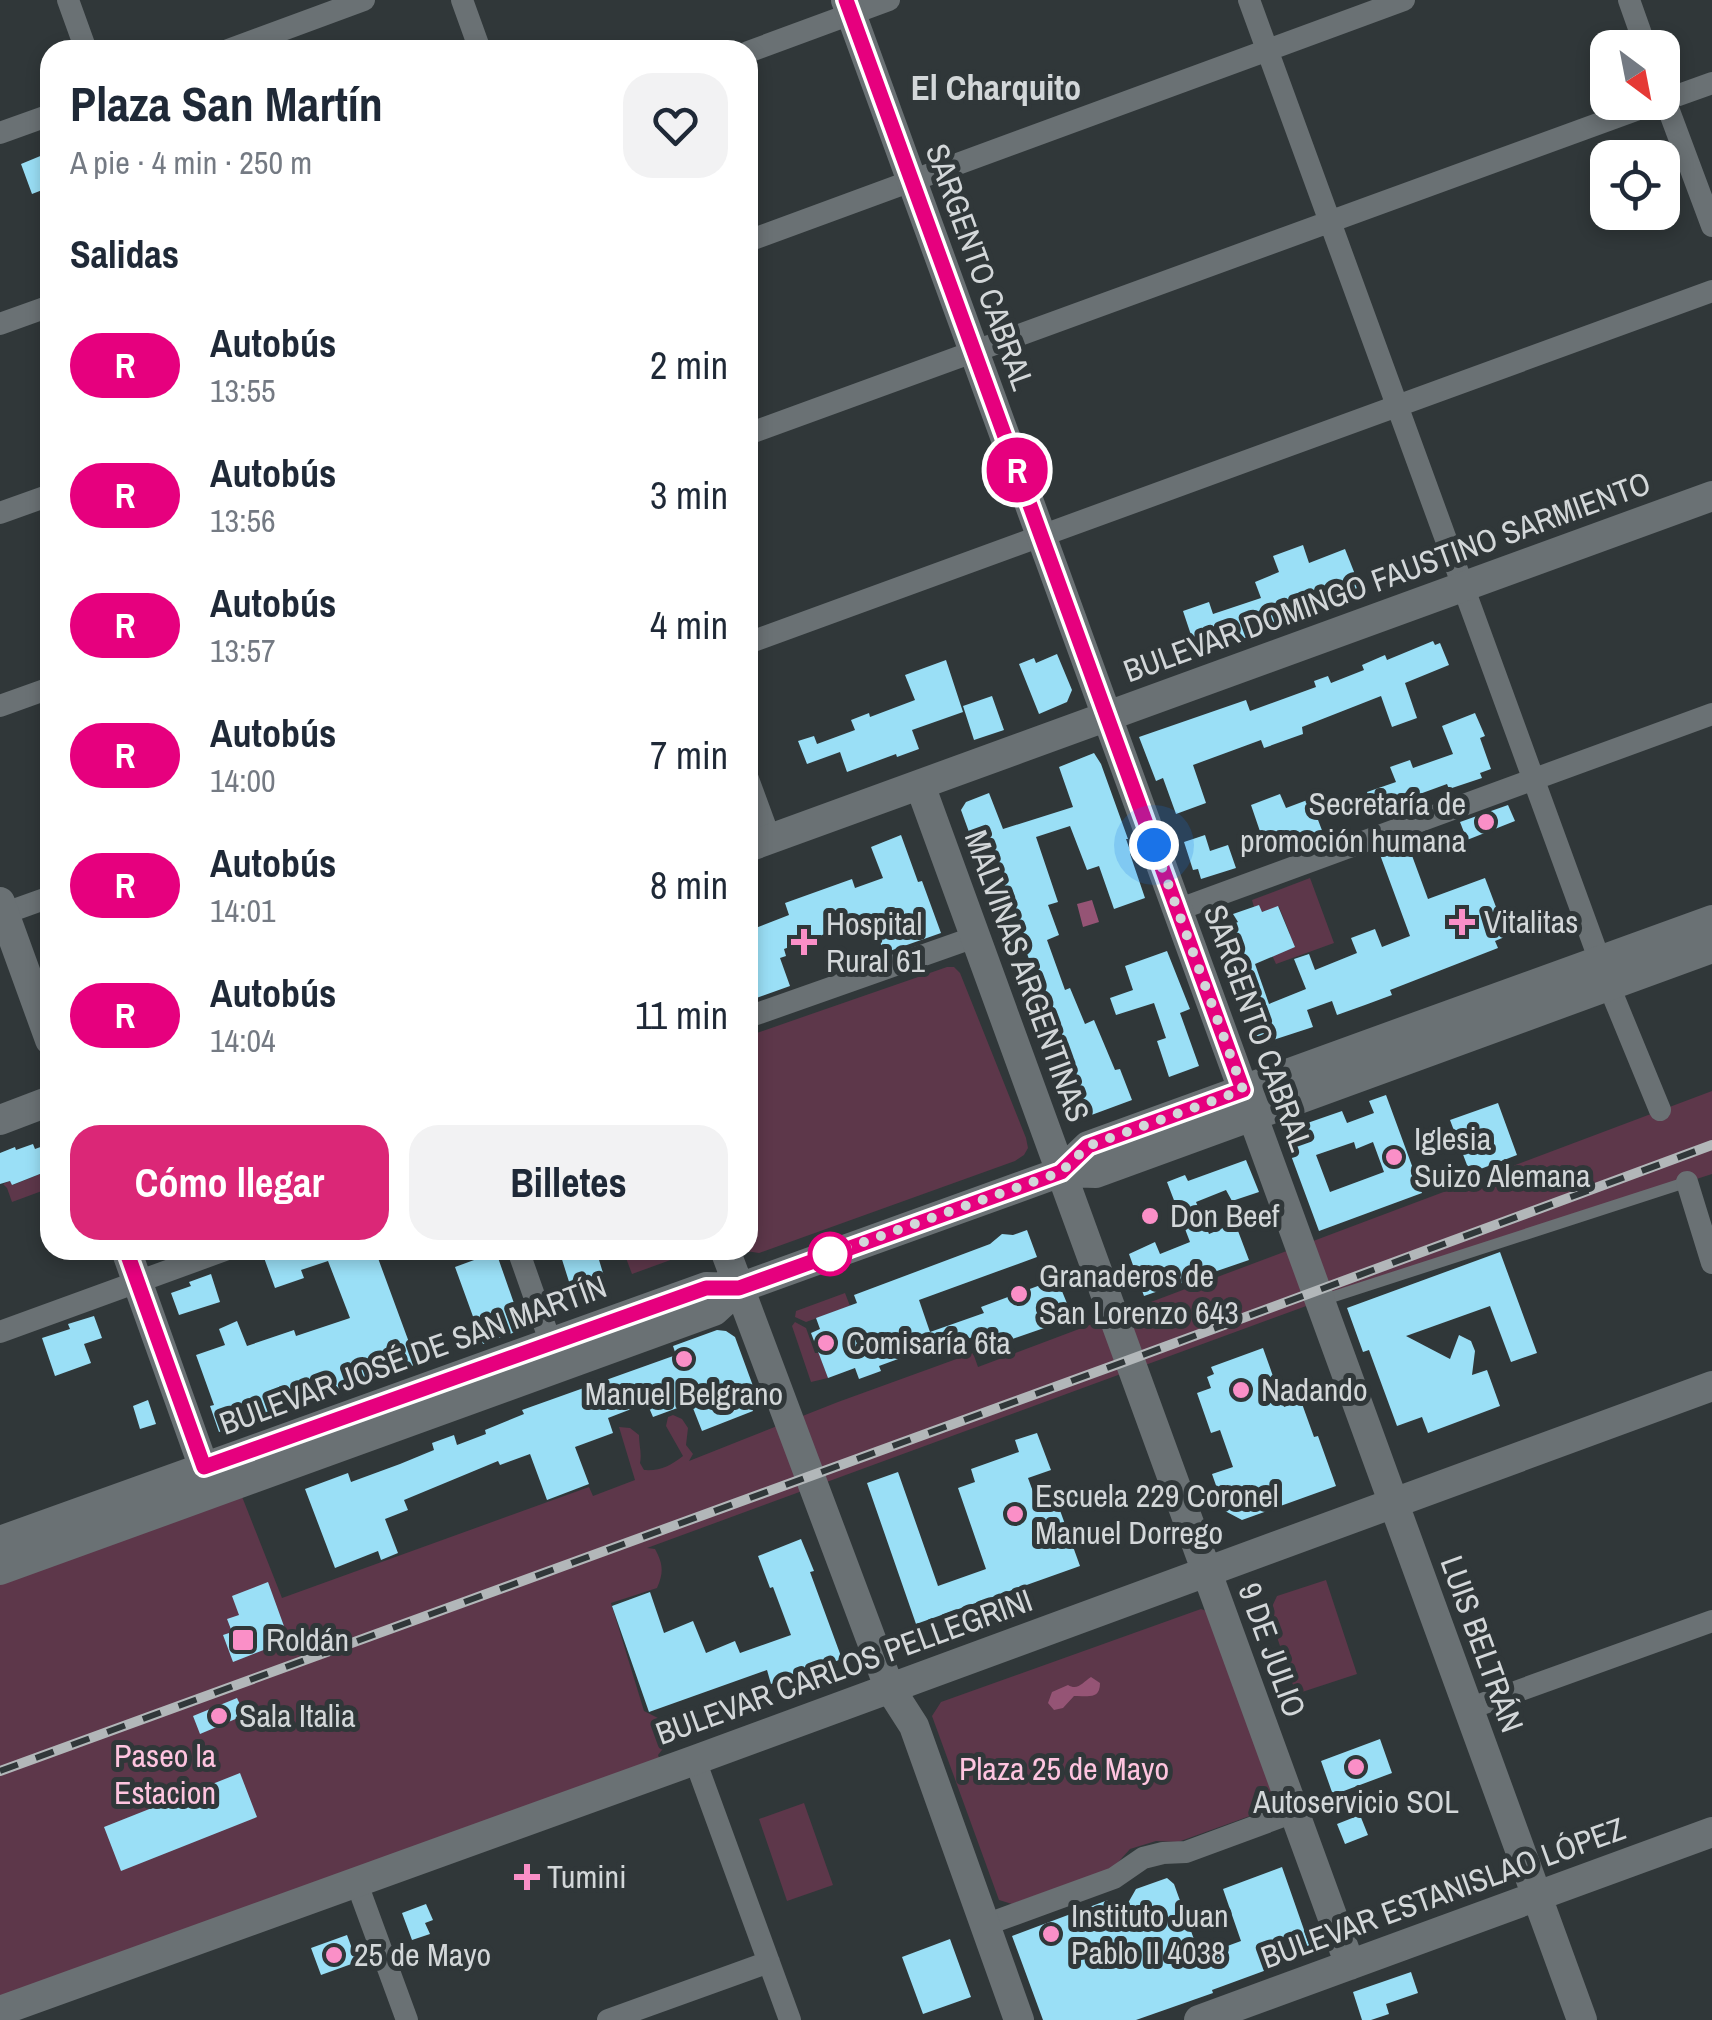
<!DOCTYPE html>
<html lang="es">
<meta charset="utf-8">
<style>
:root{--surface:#fff;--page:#f2f2f3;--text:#1f2937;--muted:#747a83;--accent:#db2777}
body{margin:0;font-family:"Archivo Narrow",sans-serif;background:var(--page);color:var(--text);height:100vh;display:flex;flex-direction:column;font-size:38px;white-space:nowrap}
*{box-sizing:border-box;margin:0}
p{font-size:32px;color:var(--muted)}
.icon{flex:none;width:55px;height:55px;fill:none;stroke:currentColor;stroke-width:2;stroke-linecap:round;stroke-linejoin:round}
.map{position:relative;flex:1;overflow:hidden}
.sheet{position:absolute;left:40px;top:40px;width:718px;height:1220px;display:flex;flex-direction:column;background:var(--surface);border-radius:30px;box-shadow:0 5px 15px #0003}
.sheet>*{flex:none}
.badge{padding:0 20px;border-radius:32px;font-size:35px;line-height:65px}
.needle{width:65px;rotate:148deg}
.fabs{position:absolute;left:1590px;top:30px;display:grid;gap:20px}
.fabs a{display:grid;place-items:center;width:90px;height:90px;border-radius:20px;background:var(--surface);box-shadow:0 5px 15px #0003;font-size:50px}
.you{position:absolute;width:50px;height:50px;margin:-25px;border:8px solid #fff;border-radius:50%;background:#1a73e8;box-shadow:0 0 0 15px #1a73e833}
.map>.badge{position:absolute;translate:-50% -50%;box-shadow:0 0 0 5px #fff}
h2{padding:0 30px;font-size:38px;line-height:90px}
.round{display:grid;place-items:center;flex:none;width:105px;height:105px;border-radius:30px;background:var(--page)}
.headline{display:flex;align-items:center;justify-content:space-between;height:170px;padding:0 30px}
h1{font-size:48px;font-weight:700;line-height:75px}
.button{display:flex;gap:20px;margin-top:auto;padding:20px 30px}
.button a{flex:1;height:115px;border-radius:30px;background:var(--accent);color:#fff;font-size:40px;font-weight:700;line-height:115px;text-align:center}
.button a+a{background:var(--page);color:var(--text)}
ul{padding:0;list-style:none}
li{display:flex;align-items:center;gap:30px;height:130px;padding:0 30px}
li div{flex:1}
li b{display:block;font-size:38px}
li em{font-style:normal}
li .badge{min-width:110px;font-weight:700;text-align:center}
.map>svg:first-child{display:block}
</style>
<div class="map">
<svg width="1712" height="2020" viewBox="0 0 1712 2020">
<rect width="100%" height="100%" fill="#303739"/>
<!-- green -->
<path fill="#5d374a" d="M1310,878l24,65 -58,21 -9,-20 23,-10 -11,-27 -17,5 -8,-5 -2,-7z
M947,967h7l6,6 66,165 2,10 -4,7 -9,6 -256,92 -13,-2 2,-1v-214z
M1712,1091v83l-392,127 -673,247 8,1c8,15 9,23 2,39l-46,15 33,108 24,12 4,14 -14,18 6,16 -664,240v-441l237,-86 45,114 307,-111 4,9 42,-16 -16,-53 11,1 9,7c0,10 3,19 1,28l4,7c17,1 26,-4 39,-14l-17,-30 2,-9 5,-2 9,4 6,9 -2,17 7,9 -4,7 149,-59 135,-49 5,14z
M50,1170v18l-38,14 -5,-14 -4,-4 7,-3 3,4z
M623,1250h75l-66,24z
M845,1293l5,13 -44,16 -11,-5 1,-6z
M795,1322l11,6 9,25h4l9,25 -17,4 -19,-56z
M1326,1580l31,94 -61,20 -27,-81 8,-17z
M1201,1609l14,5 67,182 -7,11 -97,35 -22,-1 -26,8 -17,19 -101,36 -13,-4 -67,-184 9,-14z
M804,1803l29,82 -46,16 -28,-82z"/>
<!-- water -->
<path fill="#955475" d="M1092,900l7,22 -16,5 -6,-23z
M1091,1677l9,6c0,18 -14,12 -26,13l-11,12 -9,2 -6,-7 4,-11 16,-7c10,6 15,-3 23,-8z"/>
<!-- building -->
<path fill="#9adff6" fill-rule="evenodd" d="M50,152v35l-18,7 -11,-30z
M1303,545l6,18 36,-14 15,38 -37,14 2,6 -29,13 -71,25 -3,-4 -26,9 -13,-39 26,-9 4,12 48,-16 -6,-16 24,-10 -6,-16z
M1433,641l2,4 5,-2 9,22 -44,18 12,35 -25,9 -11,-31 -79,31 1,7 -39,14 -3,-8 -68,25 13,38 -30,11 -13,-36 -7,3 -17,-44 107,-37 4,11 66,-24 -2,-6 14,-5 3,7 33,-13 -2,-5 23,-10 2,5z
M1057,654l15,36 -5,12 -28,12 -20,-50 15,-6 2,5z
M946,660l17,52 -51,18 7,19 -22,8 -1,-3 -49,18 -7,-20 -33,12 -9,-23 16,-5 3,8 38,-14 -4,-10 18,-7 1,4 45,-17 -10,-25z
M992,696l12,34 -30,10 -11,-34z
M1475,713l10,23 -5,2 11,31 -11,4 2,5 -33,11 -2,-5 -74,27 -6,-19 29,-10 -6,-15 20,-7 3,8 40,-14 -11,-28z
M1094,753l7,11 27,75h-2l5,14 -1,1 15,44 -31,11 -15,-43 -12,4 -17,-44 -34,11 22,65 -10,3 11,30 -12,5 18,50 5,-2 15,36 9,-4 21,50 5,-1 12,31 -46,17 -9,-5 -27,-73 5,-3 -29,-76 3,-1 -15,-41 -6,3 -15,-39 11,-4 -10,-27 -16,6 -17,-47 5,-8 23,-9 14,36 70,-22 -14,-40z
M1280,794l6,14 24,-9 13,34 -42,18 -2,-7 -13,5 -15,-44z
M1508,805l7,16 -48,19 -7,-18z
M901,835l17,47 4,-1 19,52 -57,20 -13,-36 -87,32 2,7 -6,2 10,28 -42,15v-70l41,-16 -4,-12 67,-24 3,9 28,-10 -12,-31z
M1205,835l5,16 18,-6 8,23 -35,11 -3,-10 -5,1 -9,-28z
M1407,842l21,57 57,-21 22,58 -12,5 3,7 -108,42 2,5 -27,10 -28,10 -5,-14 -25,9 6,17 -55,18 -35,-117 15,-6 -5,-8 26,-9 3,7 16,-6 17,41 -40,17 14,40 37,-15 -12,-30 15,-5 6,16 42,-17 -6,-15 24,-9 7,18 28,-11 -31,-84z
M1167,951l23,58 -10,4 19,53 -30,11 -12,-36 9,-3 -12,-35 -38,12 -6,-17 23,-8 -8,-24z
M1386,1095l36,98 -103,38 -33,-89 11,-4 -4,-10 49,-17 5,12 27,-10 -5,-12zM1354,1142l2,7 17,-7 11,30 -54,20 -14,-37z
M1498,1103l19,52 -47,18 -20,-53z
M33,1144l2,5 11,-4 4,10v15l-38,15 -2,-4 -10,3v-31l15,-6 1,3z
M1246,1160l13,32 -27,9 -6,-11 -30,12 13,32 26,-11 14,37 -105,36 -15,-42 26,-12 5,12 30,-12 -23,-60 18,-7 3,6z
M1027,1230l10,27 -118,43 11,32 54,-19 -3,-6 76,-28 16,39 -78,27 -5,-14 -49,17 -2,-4 -60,22 2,5 -22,8 -4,-11 -27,10 -17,-45 9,-4 -4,-11 41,-15 -3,-8 136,-51 12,-10 11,1z
M277,1250h98l42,114 -198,68 -9,-26 4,-1 -18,-50 29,-10 -6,-16 18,-8 10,25 47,-16 2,6 54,-18 -22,-57 -27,9 3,8 -29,10 -12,-33z
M559,1250h37l14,46 -33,11z
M496,1252l27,77 -40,15 -28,-77z
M1500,1252l37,101 -26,9 -21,-56 -84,30 44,23 9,-24 12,6 4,10 -3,24 15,-5 13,36 -72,27 -6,-16 -25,9 -28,-76 -6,2 -16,-44z
M211,1274l9,28 -41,13 -8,-22 20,-7 -2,-4z
M94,1316l8,22 -18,6 7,19 -36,13 -13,-38 28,-9 -2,-5z
M717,1330l9,1 9,6 18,49 -4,15 4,10 -51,20 -11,-28 -38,14 -6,-14 -39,15 5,15 -38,14 14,37 -42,16 -17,-46 -30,11 -2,-4 -94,39 4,10 -23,9 13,34 -17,7 -3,-9 -43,17 -30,-79 43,-16 3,9 49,-18 34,-14 -2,-7 22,-8 3,10 29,-11 -1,-4 39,-16 -2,-4 154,-55 -3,-9z
M1263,1348l21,59 17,-6 13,36 4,-1 18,50 -94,34 -17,-9 -13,-37 21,-7 -13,-37 -9,3 -14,-40 14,-5 -4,-11 7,-3 -3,-7z
M148,1400l8,24 -16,5 -7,-23z
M1037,1433l14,37 -23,8 11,30 18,-6 23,64 -164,58 -49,-141 31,-11 40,114 48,-17 -28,-81 17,-6 -4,-13 48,-17 -4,-12z
M801,1539l13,32 -4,1 32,87 -71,25 -4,-14 -118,42 -37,-106 38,-14 14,41 29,-12 13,32 29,-12 5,12 51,-18 -18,-48 -3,1 -12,-32z
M268,1582l21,58 -56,22 -10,-27 9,-3 -5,-13 12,-4 -7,-19z
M237,1698l8,17 -45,19 -7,-18z
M1380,1739l12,34 -59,22 -12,-34z
M240,1773l17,44 -136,54 -17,-44z
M1360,1815l8,20 -23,9 -8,-20z
M1282,1867l28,80 -21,7 2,7 -79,29 1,3 -77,27h-93l-31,-84 96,-36 8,24 20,-35 31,-11 7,6 26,72 41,-15 -18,-52z
M426,1904l7,16 -8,3 5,11 -18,6 -10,-27z
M347,1935l10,27 -36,13 -10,-27z
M950,1939l21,58 -48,17 -21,-57z
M1411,1972l7,21 -32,11 3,10 -18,6h-9l-9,-28z"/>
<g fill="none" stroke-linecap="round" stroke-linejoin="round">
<!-- lane -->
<path stroke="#6a7174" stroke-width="11" d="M1320,1301l367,-119"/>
<!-- street -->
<path stroke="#6a7174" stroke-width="22" d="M68,0l18,50
M462,0l18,50
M1249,0l360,986 51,124
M1629,0l17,48
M228,50l136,-50
M748,52l141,-52
M1662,92l50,134
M1662,101l50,-18
M0,133l50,-18
M748,241l656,-241
M0,324l50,-18
M748,434l910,-332
M0,513l50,-18
M748,643l964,-352
M0,706l50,-18
M748,779l22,60
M1177,910l535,-196
M0,915l50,-18
M748,1017l227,-80
M1687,1182l25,81
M518,1250l37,105
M0,1332l225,-82
M1468,1709l244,-88
M695,1760l95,260
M356,1881l51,139
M985,1925l129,-47 29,-20 20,-5 23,-1 108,-40
M608,2020l161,-58"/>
<!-- secondary -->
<path stroke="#6a7174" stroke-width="30" d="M846,0l736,2020
M920,785l430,1180
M748,847l964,-351
M0,902l50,138
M0,1120l50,-19
M1061,1172l27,-26 624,-226
M126,1250l83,232
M725,1250l164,437 25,39 105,294
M0,1541l706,-254 33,1 322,-116 35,1 616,-225
M0,1570l714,-259 25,-23
M0,2011l695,-251 1017,-374
M1199,2020l513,-188"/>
<defs>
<path id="rail" d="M0,1771l1129,-411 583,-215"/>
</defs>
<!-- rail casing -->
<use href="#rail" stroke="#b2b7b9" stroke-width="10"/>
<!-- rail -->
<use href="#rail" stroke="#303739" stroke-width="6" stroke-dasharray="19" stroke-linecap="butt"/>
</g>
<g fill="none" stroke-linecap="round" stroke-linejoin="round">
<defs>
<path id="line" d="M126,1250l78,217 502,-179h33l322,-116 27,-26 155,-56 -397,-1090"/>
</defs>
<!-- line casing -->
<use href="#line" stroke="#fff" stroke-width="22"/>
<!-- line -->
<use href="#line" stroke="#e6007e" stroke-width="15"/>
<!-- walk -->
<path stroke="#d3d7d9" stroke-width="10" stroke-dasharray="0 18" d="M830,1254l231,-82 27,-26 155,-56 -89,-245"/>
</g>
<!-- markers -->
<g fill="#fa8fc7" stroke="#303739" stroke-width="4">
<circle cx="1486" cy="822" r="10"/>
<path d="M1457 907h10v10h10v10h-10v10h-10v-10h-10v-10h10z"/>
<path d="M799 927h10v10h10v10h-10v10h-10v-10h-10v-10h10z"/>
<circle cx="1394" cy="1157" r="10"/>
<circle cx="1150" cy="1216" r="10"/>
<circle cx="1019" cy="1294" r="10"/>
<circle cx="826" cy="1343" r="10"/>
<circle cx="684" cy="1359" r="10"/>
<circle cx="1241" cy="1390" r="10"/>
<circle cx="1015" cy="1514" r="10"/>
<rect x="231" y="1628" width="24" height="24" rx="5"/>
<circle cx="219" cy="1716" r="10"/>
<circle cx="1356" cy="1767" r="10"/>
<path d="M522 1862h10v10h10v10h-10v10h-10v-10h-10v-10h10z"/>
<circle cx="1051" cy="1934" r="10"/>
<circle cx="334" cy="1955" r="10"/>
</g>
<circle fill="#fff" stroke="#e6007e" stroke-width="5" cx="830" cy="1254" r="20"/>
<g text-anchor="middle" stroke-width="10" stroke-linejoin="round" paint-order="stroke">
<!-- street labels -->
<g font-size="32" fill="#d3d7d9" stroke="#303739">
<text transform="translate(980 267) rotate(70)" y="11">SARGENTO CABRAL</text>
<text transform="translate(1387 577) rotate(-20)" y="11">BULEVAR DOMINGO FAUSTINO SARMIENTO</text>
<text transform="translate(1027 976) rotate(70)" y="11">MALVINAS ARGENTINAS</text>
<text transform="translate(1258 1028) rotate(70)" y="11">SARGENTO CABRAL</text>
<text transform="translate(413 1355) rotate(-20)" y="11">BULEVAR JOSÉ DE SAN MARTÍN</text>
<text transform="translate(1482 1644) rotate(70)" y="11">LUIS BELTRÁN</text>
<text transform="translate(1272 1650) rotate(70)" y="11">9 DE JULIO</text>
<text transform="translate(844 1667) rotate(-20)" y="11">BULEVAR CARLOS PELLEGRINI</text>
<text transform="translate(1443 1893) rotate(-20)" y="11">BULEVAR ESTANISLAO LÓPEZ</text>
</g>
<!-- poi labels -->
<g font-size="32" fill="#d3d7d9" stroke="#303739" text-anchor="start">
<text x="1466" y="815" text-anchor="end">Secretaría de<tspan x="1466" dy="37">promoción humana</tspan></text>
<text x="1484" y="933">Vitalitas</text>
<text x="826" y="935">Hospital<tspan x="826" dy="37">Rural 61</tspan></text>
<text x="1414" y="1150">Iglesia<tspan x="1414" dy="37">Suizo Alemana</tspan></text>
<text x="1170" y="1227">Don Beef</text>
<text x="1039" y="1287">Granaderos de<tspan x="1039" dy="37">San Lorenzo 643</tspan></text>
<text x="846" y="1354">Comisaría 6ta</text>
<text x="1261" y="1401">Nadando</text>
<text x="684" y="1405" text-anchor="middle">Manuel Belgrano</text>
<text x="1035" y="1507">Escuela 229 Coronel<tspan x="1035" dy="37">Manuel Dorrego</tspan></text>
<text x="266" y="1651">Roldán</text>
<text x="239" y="1727">Sala Italia</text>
<text x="1356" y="1813" text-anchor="middle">Autoservicio SOL</text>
<text x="547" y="1888">Tumini</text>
<text x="1071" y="1927">Instituto Juan<tspan x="1071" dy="37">Pablo II 4038</tspan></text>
<text x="354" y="1966">25 de Mayo</text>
</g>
<!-- park labels -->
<g font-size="32" fill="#fec4df" stroke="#303739">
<text x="165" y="1767">Paseo la<tspan x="165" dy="37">Estacion</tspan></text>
<text x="1064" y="1780">Plaza 25 de Mayo</text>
</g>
<!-- neighbourhood labels -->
<g font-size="35" font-weight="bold" fill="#d3d7d9" stroke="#303739">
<text x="996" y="100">El Charquito</text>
</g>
</g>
</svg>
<div class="fabs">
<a><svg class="needle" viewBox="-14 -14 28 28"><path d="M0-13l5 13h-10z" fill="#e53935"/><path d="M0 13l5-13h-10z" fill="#747a83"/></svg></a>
<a><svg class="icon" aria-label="locate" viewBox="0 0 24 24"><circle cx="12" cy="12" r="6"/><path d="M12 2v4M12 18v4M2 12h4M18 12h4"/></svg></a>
</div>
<div class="you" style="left:1154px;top:845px"></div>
<b class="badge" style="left:1017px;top:470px;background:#e6007e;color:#fff">R</b>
<section class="sheet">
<div class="headline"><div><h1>Plaza San Martín</h1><p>A pie · 4 min · 250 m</p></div><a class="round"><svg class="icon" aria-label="heart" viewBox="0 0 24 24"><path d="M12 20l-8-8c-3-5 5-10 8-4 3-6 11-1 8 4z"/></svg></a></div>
<h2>Salidas</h2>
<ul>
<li><span class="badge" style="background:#e6007e;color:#fff">R</span><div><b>Autobús</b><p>13:55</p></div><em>2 min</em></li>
<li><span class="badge" style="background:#e6007e;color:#fff">R</span><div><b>Autobús</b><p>13:56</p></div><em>3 min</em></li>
<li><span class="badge" style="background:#e6007e;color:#fff">R</span><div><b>Autobús</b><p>13:57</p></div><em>4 min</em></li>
<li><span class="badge" style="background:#e6007e;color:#fff">R</span><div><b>Autobús</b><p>14:00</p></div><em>7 min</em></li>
<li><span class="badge" style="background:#e6007e;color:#fff">R</span><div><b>Autobús</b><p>14:01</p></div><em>8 min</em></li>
<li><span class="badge" style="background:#e6007e;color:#fff">R</span><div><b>Autobús</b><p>14:04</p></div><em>11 min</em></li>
</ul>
<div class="button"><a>Cómo llegar</a><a>Billetes</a></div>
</section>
</div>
